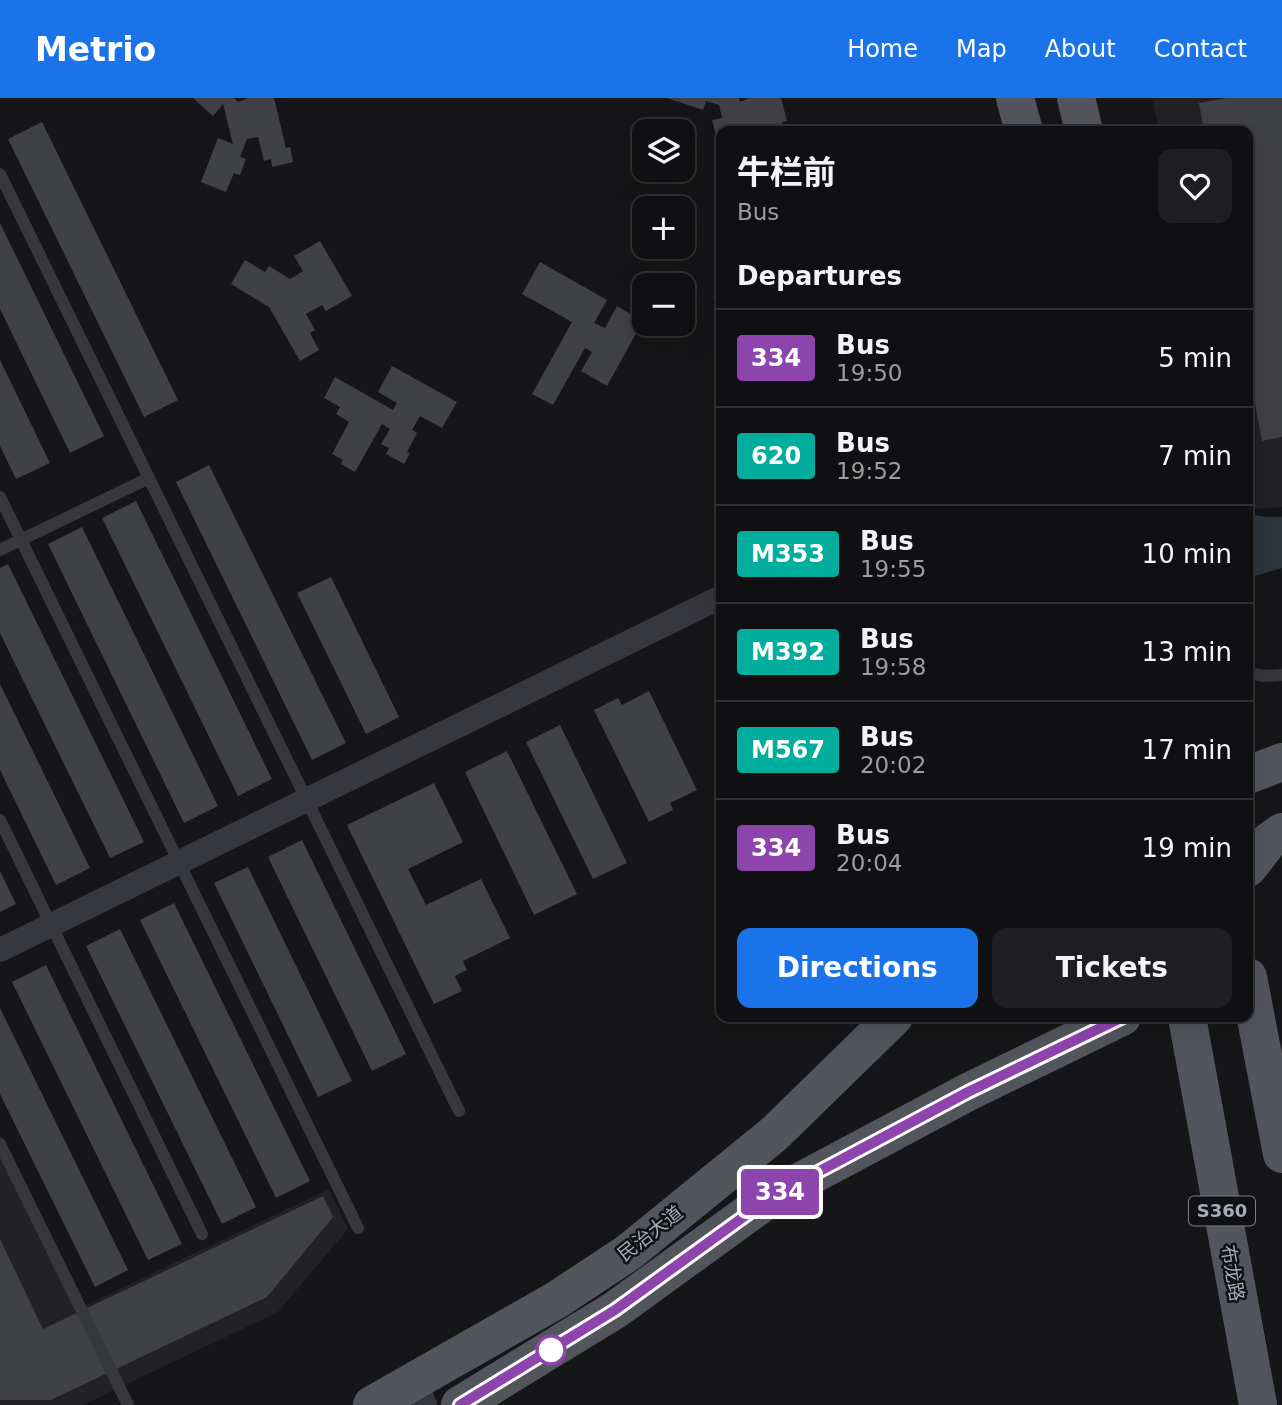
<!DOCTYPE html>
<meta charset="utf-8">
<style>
:root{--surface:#101012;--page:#1e1e20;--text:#f1f3f6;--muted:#9c9d9f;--line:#303032;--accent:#1a73e8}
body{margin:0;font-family:"DejaVu Sans","Noto Sans SC",sans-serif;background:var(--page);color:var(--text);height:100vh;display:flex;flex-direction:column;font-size:26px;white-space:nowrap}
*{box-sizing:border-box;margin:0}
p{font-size:23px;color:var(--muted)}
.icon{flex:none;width:38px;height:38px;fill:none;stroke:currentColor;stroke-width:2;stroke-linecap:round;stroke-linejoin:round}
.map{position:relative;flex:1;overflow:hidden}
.details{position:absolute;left:716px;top:28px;width:537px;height:896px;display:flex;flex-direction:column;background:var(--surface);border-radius:14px;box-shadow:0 7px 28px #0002,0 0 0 2px var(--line)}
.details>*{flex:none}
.badge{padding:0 14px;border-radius:5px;font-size:24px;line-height:46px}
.fabs{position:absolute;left:632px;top:21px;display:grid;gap:14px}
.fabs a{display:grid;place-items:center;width:63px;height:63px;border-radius:14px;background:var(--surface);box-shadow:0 7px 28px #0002,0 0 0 2px var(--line);font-size:35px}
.map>.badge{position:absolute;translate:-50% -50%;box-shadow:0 0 0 4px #fff}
h2{padding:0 21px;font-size:26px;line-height:63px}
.round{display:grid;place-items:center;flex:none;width:74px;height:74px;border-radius:14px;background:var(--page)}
.summary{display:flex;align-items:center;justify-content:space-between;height:119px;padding:0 21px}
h1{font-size:33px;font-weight:700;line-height:52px}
.primary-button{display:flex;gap:14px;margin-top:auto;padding:14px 21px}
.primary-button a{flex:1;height:80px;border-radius:14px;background:var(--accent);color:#fff;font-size:28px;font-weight:700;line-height:80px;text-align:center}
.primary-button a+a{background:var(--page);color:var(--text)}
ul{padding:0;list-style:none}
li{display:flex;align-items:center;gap:21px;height:98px;padding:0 21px;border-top:2px solid var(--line)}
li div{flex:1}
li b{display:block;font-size:26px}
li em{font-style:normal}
li .badge{min-width:77px;font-weight:700;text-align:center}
header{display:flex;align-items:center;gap:42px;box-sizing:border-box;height:98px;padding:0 35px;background:var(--accent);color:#fff}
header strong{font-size:33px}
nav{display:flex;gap:38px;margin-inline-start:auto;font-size:24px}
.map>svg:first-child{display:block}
</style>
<header>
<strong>Metrio</strong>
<nav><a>Home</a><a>Map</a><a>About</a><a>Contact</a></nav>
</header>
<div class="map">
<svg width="1282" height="1307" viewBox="0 0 1282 1307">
<rect width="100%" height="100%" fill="#161618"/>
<!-- built -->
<path fill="#222225" d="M1152,0h130v409l-24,2 -10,-3v-375h-89z
M0,1037l82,172 247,-118 19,40 -70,83 -195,93h-83z"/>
<!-- water -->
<path fill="#2b353c" d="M1248,416l19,3h15v51l-34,10z"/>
<!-- building -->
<path fill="#404145" d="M193,0h41l4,4 10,-4h26l12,50 4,-1 3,15 -21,5 -1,-8 -7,2 -6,-24 -11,2 -7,18 6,2 -6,16 -6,-2 -8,19 -25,-10 17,-44 15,6 -10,-40 -10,12z
M667,0h72l1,4 9,-4h32l6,23 -5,1 2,9h-26l-2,-5 -10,2 1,3h-26l-1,20 -8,-31 10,-2 -3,-13 -13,-4 -3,9z
M1227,0h55v339l-20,4 -14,-77v-233h-44l-5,-28z
M42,24l136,278 -34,17 -136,-278z
M0,125l104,213 -34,17 -70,-144z
M320,143l32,55 -26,15 -4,-6 -16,9 9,16 -5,3 9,17 -19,11 -31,-54 -38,-23 14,-24 20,12 4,-6 21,13 13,-8 -9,-15z
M540,164l67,38 -13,23 11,5 12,-22 26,15 -36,65 -26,-15 11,-19 -7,-4 -32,57 -21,-11 40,-72 -50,-28z
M721,191v16l-8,-8z
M0,262l50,103 -34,16 -16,-33z
M392,268l65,36 -15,26 -22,-12 -8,14 5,3 -10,19 3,1 -6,11 -18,-10 3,-6 -8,-4 9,-15 -8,-5 -27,48 -14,-8 2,-4 -11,-6 17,-32 -13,-8 4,-7 -16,-9 11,-21 58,33 4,-7 -19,-11z
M209,367l137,278 -34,17 -136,-278z
M136,403l136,278 -34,17 -136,-278z
M82,429l136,279 -34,17 -136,-279z
M8,466l136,278 -34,16 -110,-225v-65z
M331,479l68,140 -33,17 -69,-141z
M0,586l90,184 -34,17 -56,-115z
M649,593l48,99 -27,13 3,7 -24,12 -55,-112 24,-12 4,7z
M560,627l67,138 -34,16 -67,-137z
M507,653l70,143 -43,21 -69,-143z
M434,685l29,59 -55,27 18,36 55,-26 29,59 -47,23 4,9 -12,6 7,15 -28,13 -87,-179z
M302,742l104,214 -34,17 -104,-214z
M248,769l104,214 -34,16 -104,-214z
M0,773l16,33 -16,8z
M174,805l136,278 -34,17 -136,-278z
M120,831l136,278 -34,17 -136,-278z
M46,867l136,279 -34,16 -136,-278z
M0,910l128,262 -33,17 -95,-193z
M323,1098l10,21 -66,80 -216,103h-51v-161l43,90z"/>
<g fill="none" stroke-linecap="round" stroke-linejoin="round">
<!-- service -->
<path stroke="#37383d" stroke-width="12" d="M0,76l459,937
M0,399l358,731
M0,452l149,-72
M1248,575l16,3 18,-1
M0,722l202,414
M0,1046l128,261"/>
<!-- minor -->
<path stroke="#37383d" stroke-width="24" d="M0,852l721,-353
M415,1284l10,23"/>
<!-- primary -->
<path stroke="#53555c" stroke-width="38" d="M1015,0l9,33
M1076,0l8,33
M1248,677l34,-13
M1248,770l20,-26 14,-10
M1248,879l34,177
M1187,919l71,388
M372,1307l186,-106 71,-47 145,-118 120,-117
M460,1307l155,-95 156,-113 197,-105 154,-75"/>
</g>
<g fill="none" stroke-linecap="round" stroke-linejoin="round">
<defs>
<path id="line" d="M460,1307l155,-95 156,-113 197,-105 155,-75"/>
</defs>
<!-- line casing -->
<use href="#line" stroke="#fff" stroke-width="16"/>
<!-- line -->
<use href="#line" stroke="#8e44ad" stroke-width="10"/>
</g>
<!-- markers -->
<circle fill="#fff" stroke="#8e44ad" stroke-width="3.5" cx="551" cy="1252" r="14"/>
<g text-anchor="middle" stroke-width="5" stroke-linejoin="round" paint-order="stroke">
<!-- shield labels -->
<rect fill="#111113" stroke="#7a7e86" stroke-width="2" x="1189" y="1098.5" width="66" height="29" rx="5"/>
<g font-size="18" font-weight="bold" fill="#a7adb8">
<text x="1222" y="1119">S360</text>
</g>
<!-- street labels -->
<g font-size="19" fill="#a7adb8" stroke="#111113">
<text transform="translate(650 1135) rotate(-38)" y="7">民治大道</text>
<text transform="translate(1233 1175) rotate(80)" y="7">布龙路</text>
</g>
</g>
</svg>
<div class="fabs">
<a><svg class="icon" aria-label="layers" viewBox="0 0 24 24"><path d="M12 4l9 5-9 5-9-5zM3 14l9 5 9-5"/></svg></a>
<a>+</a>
<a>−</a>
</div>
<b class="badge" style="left:780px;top:1094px;background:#8e44ad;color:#fff">334</b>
<section class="details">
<div class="summary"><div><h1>牛栏前</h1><p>Bus</p></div><a class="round"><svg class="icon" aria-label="heart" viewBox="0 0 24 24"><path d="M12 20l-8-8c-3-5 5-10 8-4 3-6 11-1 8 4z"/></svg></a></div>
<h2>Departures</h2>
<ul>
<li><span class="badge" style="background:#8e44ad;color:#fff">334</span><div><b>Bus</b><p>19:50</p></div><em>5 min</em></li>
<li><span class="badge" style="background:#01ad9c;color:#fff">620</span><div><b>Bus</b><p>19:52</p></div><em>7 min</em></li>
<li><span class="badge" style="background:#01ad9c;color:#fff">M353</span><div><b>Bus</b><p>19:55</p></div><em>10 min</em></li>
<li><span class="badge" style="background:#01ad9c;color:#fff">M392</span><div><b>Bus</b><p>19:58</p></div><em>13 min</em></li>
<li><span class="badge" style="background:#01ad9c;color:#fff">M567</span><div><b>Bus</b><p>20:02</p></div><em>17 min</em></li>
<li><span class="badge" style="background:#8e44ad;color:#fff">334</span><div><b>Bus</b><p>20:04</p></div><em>19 min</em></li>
</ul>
<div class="primary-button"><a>Directions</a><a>Tickets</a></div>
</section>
</div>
